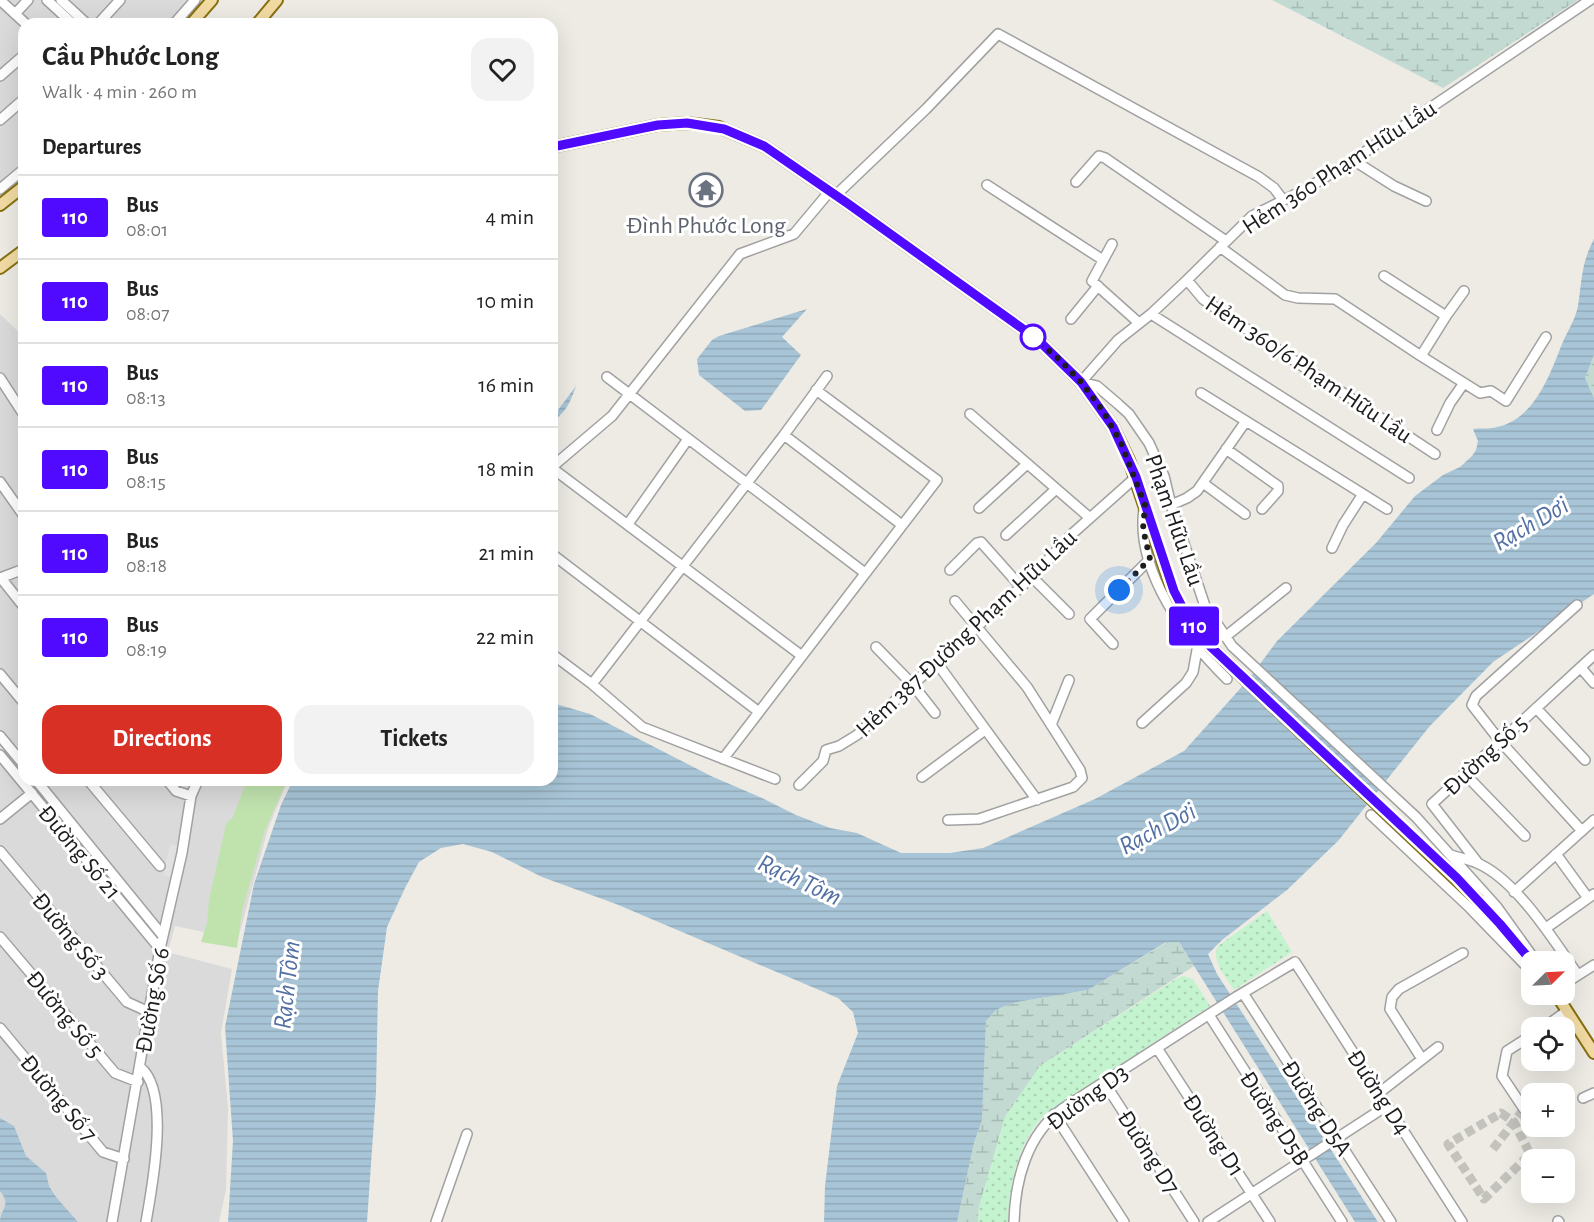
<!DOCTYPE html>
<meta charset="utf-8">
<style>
:root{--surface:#fff;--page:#f2f2f2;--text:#222;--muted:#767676;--line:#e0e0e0;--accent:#d93025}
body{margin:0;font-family:"Alegreya Sans",sans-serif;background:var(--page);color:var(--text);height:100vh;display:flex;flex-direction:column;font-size:22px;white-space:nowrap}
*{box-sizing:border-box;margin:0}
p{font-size:20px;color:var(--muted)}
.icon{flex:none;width:33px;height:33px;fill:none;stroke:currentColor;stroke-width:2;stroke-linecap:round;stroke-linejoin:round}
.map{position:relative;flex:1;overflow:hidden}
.sheet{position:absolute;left:18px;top:18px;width:540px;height:768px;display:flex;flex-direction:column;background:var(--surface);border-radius:18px;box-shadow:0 6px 24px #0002}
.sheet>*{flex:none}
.badge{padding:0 12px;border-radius:4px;font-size:21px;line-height:39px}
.needle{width:39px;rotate:66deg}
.controls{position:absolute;left:1521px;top:951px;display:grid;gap:12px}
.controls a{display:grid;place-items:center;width:54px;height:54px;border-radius:12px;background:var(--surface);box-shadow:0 6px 24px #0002;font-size:30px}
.you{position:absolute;width:30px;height:30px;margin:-15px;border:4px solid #fff;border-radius:50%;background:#1a73e8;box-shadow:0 0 0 9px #1a73e833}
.map>.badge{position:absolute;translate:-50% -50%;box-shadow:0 0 0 3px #fff}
h2{padding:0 24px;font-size:22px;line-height:54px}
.round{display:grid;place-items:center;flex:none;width:63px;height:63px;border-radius:18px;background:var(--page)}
.overview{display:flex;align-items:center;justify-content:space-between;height:102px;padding:0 24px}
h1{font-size:28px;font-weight:700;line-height:45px}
.primary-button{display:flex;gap:12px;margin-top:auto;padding:12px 24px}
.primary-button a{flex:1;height:69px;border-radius:18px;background:var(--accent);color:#fff;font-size:24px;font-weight:700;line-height:69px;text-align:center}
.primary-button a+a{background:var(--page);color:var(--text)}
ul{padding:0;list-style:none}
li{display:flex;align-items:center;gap:18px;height:84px;padding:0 24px;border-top:2px solid var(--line)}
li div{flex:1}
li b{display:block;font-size:22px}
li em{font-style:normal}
li .badge{min-width:66px;font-weight:700;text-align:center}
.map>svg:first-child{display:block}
</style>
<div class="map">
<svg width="1594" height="1222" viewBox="0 0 1594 1222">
<defs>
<pattern id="wetland-marsh" width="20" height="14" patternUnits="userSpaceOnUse" patternTransform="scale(1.5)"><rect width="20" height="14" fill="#c2dad2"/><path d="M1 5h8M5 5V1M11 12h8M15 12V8" fill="none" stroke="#a6bbb4"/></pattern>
<pattern id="park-dots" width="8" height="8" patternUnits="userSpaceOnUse" patternTransform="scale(1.5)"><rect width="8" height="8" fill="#c4f3cf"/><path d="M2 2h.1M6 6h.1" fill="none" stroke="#a8d0b1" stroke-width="1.8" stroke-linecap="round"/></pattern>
<pattern id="water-rules" width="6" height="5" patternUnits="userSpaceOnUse" patternTransform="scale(1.5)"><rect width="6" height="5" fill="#a8c5d7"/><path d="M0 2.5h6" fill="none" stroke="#90a9b8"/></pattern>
</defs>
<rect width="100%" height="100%" fill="#edebe4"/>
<!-- residential -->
<path fill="#dbdada" d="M0,0h205l-20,24h-161v153l-24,19z
M0,314l24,23v438l-24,-29z
M0,750l167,202 65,17 -11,64 7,75 -2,82 -7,32h-219z
M28,780h260l-20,49 -30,110 -63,-13 -7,25z"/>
<!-- grass -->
<path fill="#c0e3ae" d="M247,780h40l-22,50 -23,81 -5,37 -36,-6 6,-19 2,-23 17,-76 7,-7z"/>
<!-- wetland -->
<path fill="url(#wetland-marsh)" d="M1272,0h306l-135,88z
M1594,355v43l-9,-20z
M1167,942h12l15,24 -154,100 -35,51 -26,90 -1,15h-21l17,-79 8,-23 4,-99 10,-11 16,-7 76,-13z"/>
<!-- park -->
<path fill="url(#park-dots)" d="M1267,911l25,41 -58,38c-7,-12 -24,-30 -16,-44z
M1183,976l10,3 17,27 -164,107c-28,28 -37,71 -38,109h-30l1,-15 26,-90 35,-51 136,-87z"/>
<!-- parking -->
<path fill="#e1e1e1" d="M170,844l8,2 -6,31 -9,-2z"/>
<!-- water -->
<path fill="url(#water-rules)" d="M1594,239v116l-9,23 9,20v196l-101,68 -64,65 -91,114 -51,49 -65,50 -14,14 9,20 161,248h-23l-176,-280h-13l-78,48 -76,13 -16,7 -10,11 -4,99 -8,23 -17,79h-133l1,-36 12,-100 21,-53 -5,-21 -15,-14 -222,-94 -74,-27 -50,-25 -29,-8 -22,4 -22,14 -14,26 -18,39 -9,64 -2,101 -9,130h-139l5,-81 -8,-114 29,-143 27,-79 12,-25h259v-80l4,4 34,10 121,62 51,22 34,17 34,13 27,5 44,20h49l33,-5 112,-49 89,-48 64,-71 29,-39 99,-98 39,-47 28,-21 17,-8 12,-11 4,-6 2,-9 -5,-12c6,-1 13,0 19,-1 41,-5 57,-51 70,-84 5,-12 14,-26 16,-38 4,-26 3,-42 16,-67z
M807,309l-25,28 19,18 -40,55 -16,1 -46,-36 -2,-16 15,-19 7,-4z
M576,386c-6,17 -10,26 -24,36v-7l6,-5z
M0,1118l14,8 12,30 20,17 3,13 7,11 22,25h-78c0,-13 12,-16 0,-31z"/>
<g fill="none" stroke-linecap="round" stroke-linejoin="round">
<!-- minor-tunnel -->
<path stroke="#c3c2bc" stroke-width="9" stroke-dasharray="9 4.5" stroke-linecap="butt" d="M1501,1113l13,9 16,32 -46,45 -36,-55z
M1493,1149l31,-40"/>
<defs>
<path id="minor" d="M0,0l26,24
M47,0l26,24
M61,0l26,24
M15,14l13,-14
M98,24l22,-24
M174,24l21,-24
M0,76l24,-21
M0,120l24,-21
M1353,160l41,26 32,15
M1076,182l23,-26 6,2 121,83
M987,185l116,75
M0,189l24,-20
M836,195l90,-86 72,-75 261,143 15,11 9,12
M1112,244l-20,37 47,42
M1220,247l65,48 13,3 37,1 86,57 59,37 11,-2 15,10 40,-64
M1384,276l62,40 -25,40
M1187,280l16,19 24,17 208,138
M1151,314l258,164
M1446,316l18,-25
M1071,319l27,-33
M607,377l258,196
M0,378l24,37
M1081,382l16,4 21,18 11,10 20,29 15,33 7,29 34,101 27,40 184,171 81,90 38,53
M1081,382l37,-42 33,-26 36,-34 65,-64 54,-27 47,-29 237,-160
M1201,393l186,116
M970,414l120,104
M1437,430l13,-27 14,-20
M784,435l118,90
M1226,449l52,37v5l-16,18
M552,467l60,-51 128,-162 54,-20 36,-43
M552,468l250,188
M0,482l24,34
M1203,483l42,31
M1171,505l16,-7 10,-7 49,-70
M979,508l48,-44
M1144,509c-9,61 42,130 83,170
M628,524l60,-85
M1006,535l49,-45
M1332,548l11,-23 20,-31
M552,554l207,158
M950,570l27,-27 4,-1 40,45
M1032,577l37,37
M0,578l24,-9
M1,578l23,29
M1577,605l-101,91 -4,9 28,36 82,90
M1225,637l61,-49
M1113,644l-23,-25 60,-60
M876,647l37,38 22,28
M552,654l40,30 50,43 133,52
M937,663l100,137
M1581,668l13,15
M0,674l24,29
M592,684l192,-249 43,-59
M1536,708l49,52
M1142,723l44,-40 7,-11 12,-66
M1051,725l18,-45
M0,736l24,29
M0,755l160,194
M723,759l214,-279 -121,-90
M1464,773l61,63
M922,777l63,-47
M36,780l127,156
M88,780l72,86
M167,780l9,11 15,5
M799,785l24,-24 3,-11 13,-4 18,-11 175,-158 40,-43 64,-57
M1371,815l99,93 62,64
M0,819l32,-26
M948,820l31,-1 94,-32 9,-9 -2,-8 -53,-83 -72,-86
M0,851l127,151 22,10
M1556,854l32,44
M1451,855c8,3 18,4 26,8 39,16 78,79 101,112
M1478,863l-46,-59 162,-149
M1514,892l80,-72
M1546,928l48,-34
M0,937l115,136 23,9
M1564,984l30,-19
M1243,993l148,229
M1209,1015l133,207
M0,1028l103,124 21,7
M1543,1028l24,-17
M1157,1048l113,174
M1422,1059l-32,-50 2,-12 7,-8 64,-36
M140,1067c31,24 12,120 6,155
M1104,1082l90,140
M1379,1093l59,-46
M1583,1098l11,-5
M1524,1109l-22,-33 5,-25 25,-16
M1054,1114l70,108
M1558,1221l1,1
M112,1222l48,-273 22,-96 9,-57 7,-16
M436,1222l31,-88
M1014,1222c1,-42 13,-87 48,-113l174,-112 59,-35 167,260
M1208,1222l180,-117"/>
<path id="major" d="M191,24l21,-24
M257,24l20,-24
M552,147l106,-22 29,-2 32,4 45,19 83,57 190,136 44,43 32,45 16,33 40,121
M0,205l24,-19
M0,268l24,-18
M1479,901l53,61
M1556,994l38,59"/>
</defs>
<!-- minor casing -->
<use href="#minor" stroke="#a1a1a1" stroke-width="12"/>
<!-- major casing -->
<use href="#major" stroke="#87700e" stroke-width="14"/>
<!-- minor -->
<use href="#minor" stroke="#fff" stroke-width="9"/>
<!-- major -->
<use href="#major" stroke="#f2dba3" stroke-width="10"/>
<defs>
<path id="major-bridge" d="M1169,581l15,31 27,35 268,254"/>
</defs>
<!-- major-bridge casing -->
<use href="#major-bridge" stroke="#87700e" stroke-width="14" stroke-linecap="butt"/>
<!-- major-bridge -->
<use href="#major-bridge" stroke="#f2dba3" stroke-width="10"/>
</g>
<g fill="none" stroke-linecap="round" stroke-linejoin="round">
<defs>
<path id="line" d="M552,147l106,-22 29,-2 37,6 40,17 83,57 190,136 44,43 32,45 23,50 38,114 16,31 21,25 246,231 43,46 32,38"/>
</defs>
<!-- line casing -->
<use href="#line" stroke="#fff" stroke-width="14"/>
<!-- line -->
<use href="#line" stroke="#4f0aff" stroke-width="9"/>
<!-- walk -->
<path stroke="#1d1d1d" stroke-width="6" stroke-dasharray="0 10.8" d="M1033,337l27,23 21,22 22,29 18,32 24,62 -2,24 7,30 -31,31"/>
</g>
<!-- icons -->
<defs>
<symbol id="temple-ring" viewBox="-11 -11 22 22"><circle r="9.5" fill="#fff" stroke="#6b7280" stroke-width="1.5"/><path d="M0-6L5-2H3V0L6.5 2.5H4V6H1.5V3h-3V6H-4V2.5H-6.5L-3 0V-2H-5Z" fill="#6b7280"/></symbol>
</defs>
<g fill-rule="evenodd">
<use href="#temple-ring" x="687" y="171" width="38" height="38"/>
</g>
<!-- markers -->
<circle fill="#fff" stroke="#4f0aff" stroke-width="3" cx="1033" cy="337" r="12"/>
<g text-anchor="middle" stroke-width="6" stroke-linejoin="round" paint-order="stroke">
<!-- street labels -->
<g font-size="24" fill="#1d1d1d" stroke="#fff">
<text transform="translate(1339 167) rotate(-33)" y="8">Hẻm 360 Phạm Hữu Lầu</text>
<text transform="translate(1309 369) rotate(34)" y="8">Hẻm 360/6 Phạm Hữu Lầu</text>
<text transform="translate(1175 520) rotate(71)" y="8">Phạm Hữu Lầu</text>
<text transform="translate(966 633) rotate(-43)" y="8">Hẻm 387 Đường Phạm Hữu Lầu</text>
<text transform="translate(1485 755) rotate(-43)" y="8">Đường Số 5</text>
<text transform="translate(80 852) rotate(50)" y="8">Đường Số 21</text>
<text transform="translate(71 936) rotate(50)" y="8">Đường Số 3</text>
<text transform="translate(152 1000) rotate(-80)" y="8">Đường Số 6</text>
<text transform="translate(65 1014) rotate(50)" y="8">Đường Số 5</text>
<text transform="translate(1379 1092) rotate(57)" y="8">Đường D4</text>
<text transform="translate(1087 1097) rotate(-36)" y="8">Đường D3</text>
<text transform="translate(59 1098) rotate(50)" y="8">Đường Số 7</text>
<text transform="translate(1317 1108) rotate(57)" y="8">Đường D5A</text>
<text transform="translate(1275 1118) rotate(57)" y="8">Đường D5B</text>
<text transform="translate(1214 1135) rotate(57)" y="8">Đường D1</text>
<text transform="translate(1149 1152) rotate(57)" y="8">Đường D7</text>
</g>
<!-- worship labels -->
<g font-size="24" fill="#5b616d" stroke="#fff">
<text x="706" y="233">Đình Phước Long</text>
</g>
<!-- water labels -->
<g font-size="26" font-style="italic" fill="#5370a3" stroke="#fff">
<text transform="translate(1530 523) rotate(-30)" y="9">Rạch Dơi</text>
<text transform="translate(1157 828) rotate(-28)" y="9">Rạch Dơi</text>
<text transform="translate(800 879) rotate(25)" y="9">Rạch Tôm</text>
<text transform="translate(286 985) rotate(-84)" y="9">Rạch Tôm</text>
</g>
</g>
</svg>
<div class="controls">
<a><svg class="needle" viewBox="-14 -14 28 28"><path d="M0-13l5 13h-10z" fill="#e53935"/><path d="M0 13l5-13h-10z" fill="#767676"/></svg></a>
<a><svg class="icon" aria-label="locate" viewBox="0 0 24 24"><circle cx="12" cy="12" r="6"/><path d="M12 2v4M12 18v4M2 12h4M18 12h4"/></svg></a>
<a>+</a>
<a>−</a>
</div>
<div class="you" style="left:1119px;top:590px"></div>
<b class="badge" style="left:1194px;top:626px;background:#4f0aff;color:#fff">110</b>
<section class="sheet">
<div class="overview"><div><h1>Cầu Phước Long</h1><p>Walk · 4 min · 260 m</p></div><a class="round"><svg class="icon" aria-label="heart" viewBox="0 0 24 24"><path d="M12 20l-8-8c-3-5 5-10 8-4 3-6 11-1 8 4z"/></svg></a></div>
<h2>Departures</h2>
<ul>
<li><span class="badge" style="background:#4f0aff;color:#fff">110</span><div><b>Bus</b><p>08:01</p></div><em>4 min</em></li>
<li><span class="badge" style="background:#4f0aff;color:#fff">110</span><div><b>Bus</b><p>08:07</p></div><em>10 min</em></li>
<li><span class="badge" style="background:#4f0aff;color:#fff">110</span><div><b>Bus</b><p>08:13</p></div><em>16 min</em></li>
<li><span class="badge" style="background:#4f0aff;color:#fff">110</span><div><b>Bus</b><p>08:15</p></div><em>18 min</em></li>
<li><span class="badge" style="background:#4f0aff;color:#fff">110</span><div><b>Bus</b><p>08:18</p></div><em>21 min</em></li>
<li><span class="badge" style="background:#4f0aff;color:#fff">110</span><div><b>Bus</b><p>08:19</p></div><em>22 min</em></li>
</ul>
<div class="primary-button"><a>Directions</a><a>Tickets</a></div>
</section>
</div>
